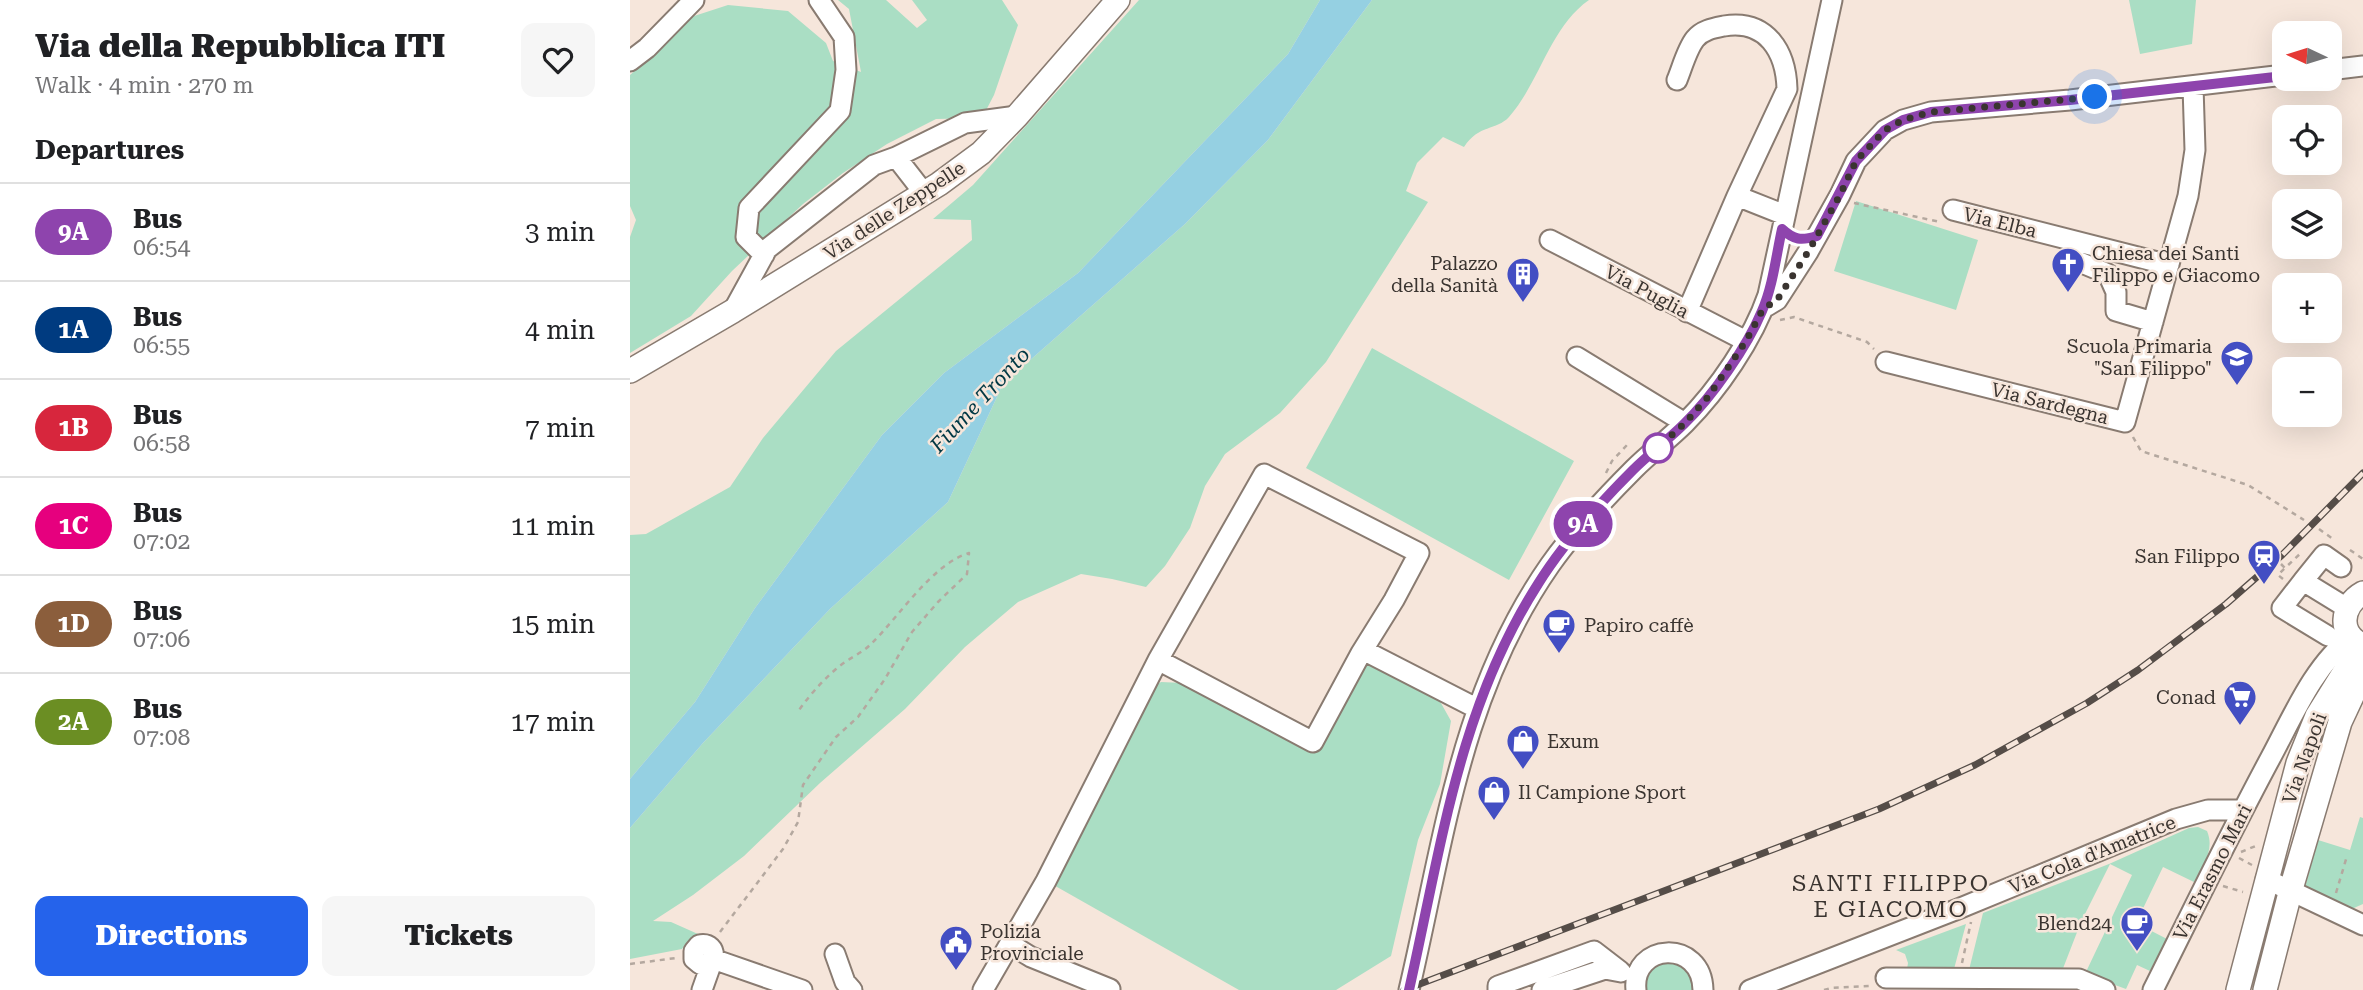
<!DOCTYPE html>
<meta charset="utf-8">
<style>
:root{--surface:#fff;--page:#f6f6f6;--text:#202124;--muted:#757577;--line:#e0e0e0;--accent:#2563eb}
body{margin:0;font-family:"Roboto Serif",serif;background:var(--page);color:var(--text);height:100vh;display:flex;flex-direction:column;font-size:26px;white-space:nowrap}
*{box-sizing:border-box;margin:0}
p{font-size:23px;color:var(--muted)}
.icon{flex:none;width:38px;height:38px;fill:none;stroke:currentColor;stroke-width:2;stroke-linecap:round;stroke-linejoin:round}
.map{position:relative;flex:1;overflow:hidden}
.sheet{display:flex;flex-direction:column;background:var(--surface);width:630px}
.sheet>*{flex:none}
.badge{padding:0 14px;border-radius:23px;font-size:24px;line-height:46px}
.needle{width:46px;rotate:274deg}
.tools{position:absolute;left:1642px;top:21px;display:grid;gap:14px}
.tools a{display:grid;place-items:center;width:70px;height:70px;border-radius:14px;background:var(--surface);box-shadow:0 7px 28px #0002;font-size:35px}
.you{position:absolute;width:35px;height:35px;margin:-18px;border:5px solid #fff;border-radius:50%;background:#1a73e8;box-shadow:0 0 0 10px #1a73e833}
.map>.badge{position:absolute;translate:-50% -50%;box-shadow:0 0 0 4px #fff}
h2{padding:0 35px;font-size:26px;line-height:63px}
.round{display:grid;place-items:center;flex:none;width:74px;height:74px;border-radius:14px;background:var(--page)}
.head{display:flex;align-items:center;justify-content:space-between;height:119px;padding:0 35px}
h1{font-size:33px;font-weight:800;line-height:52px}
.cta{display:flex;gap:14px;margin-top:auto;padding:14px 35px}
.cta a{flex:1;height:80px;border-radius:14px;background:var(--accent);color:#fff;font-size:28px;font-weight:800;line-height:80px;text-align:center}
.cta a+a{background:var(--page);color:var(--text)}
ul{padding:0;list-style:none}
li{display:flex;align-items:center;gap:21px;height:98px;padding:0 35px;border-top:2px solid var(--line)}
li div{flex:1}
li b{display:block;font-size:26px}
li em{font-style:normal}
li .badge{min-width:77px;font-weight:700;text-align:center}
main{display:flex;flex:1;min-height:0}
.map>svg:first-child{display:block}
</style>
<main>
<section class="sheet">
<div class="head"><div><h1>Via della Repubblica ITI</h1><p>Walk · 4 min · 270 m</p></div><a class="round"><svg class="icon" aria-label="heart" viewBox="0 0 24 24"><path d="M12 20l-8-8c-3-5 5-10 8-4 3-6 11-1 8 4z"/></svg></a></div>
<h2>Departures</h2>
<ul>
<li><span class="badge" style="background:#8e44ad;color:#fff">9A</span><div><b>Bus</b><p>06:54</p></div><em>3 min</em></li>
<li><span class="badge" style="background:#003b80;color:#fff">1A</span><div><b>Bus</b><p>06:55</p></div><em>4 min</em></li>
<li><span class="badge" style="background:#d7263d;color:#fff">1B</span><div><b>Bus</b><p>06:58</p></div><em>7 min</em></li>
<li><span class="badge" style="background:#e6007e;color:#fff">1C</span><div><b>Bus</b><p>07:02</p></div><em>11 min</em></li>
<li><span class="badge" style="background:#8b5e3c;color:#fff">1D</span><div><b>Bus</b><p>07:06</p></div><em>15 min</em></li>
<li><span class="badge" style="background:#6b8e23;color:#fff">2A</span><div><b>Bus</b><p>07:08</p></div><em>17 min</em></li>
</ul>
<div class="cta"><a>Directions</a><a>Tickets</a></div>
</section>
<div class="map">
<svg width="1733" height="990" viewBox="0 0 1733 990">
<rect width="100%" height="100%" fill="#f6e6db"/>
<!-- green -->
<path fill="#aadec4" d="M208,0h48l31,28 10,-8 -15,-20h90l16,25 -24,70 -12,23 -46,1 -49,25 -44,29 -40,31 -71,67 -41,45 -61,37v-116l6,-17 -6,-14v-131l26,-23 29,-33 43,-14 60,6 38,32 7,18 28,11 -12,-63z
M509,0h181l-32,54 -210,219 -134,100 -62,62 -127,173 -60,94 -65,77v-244l16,-1 84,-47 33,-49 73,-87 136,-111 -1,-20 -38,-1 40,-34z
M742,0h217c-39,27 -49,82 -80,117 -13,14 -30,7 -45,30l-21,-10 -26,26 -11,28 22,11 -102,160 -46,51 -55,41 -20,32 -15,42 -25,38 -19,21 -34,-8 -31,-5 -63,28 -53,45 -60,62 -85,74 -76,73 -51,39 -40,26 18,1 27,12 -10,7 -6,8 -52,10v-131l73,-85 127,-134 118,-107 55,-118 182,-160 83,-84z
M1499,0h67l-4,44 -52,10z
M1226,201l122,39 -22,70 -122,-39z
M742,348l202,113 -65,119 -203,-112z
M736,662l71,34 14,25 -11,63 -22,56 -27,116 -55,34h-97l-189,-107 99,-193 12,-8 22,1 131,68z
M1730,817l3,1v86l-16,7 -43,-20 14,-51 32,10z
M1568,827l9,4c8,19 -4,33 -13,51l-31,-15 -27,56 31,16 -17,32 -13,-6 -11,24 -41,-15 47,-99 -22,-11 -29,58 -19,49 -93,-1 14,-57 126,-49 80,-36z
M1336,924l-12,45h-47l1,-6 -3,-9 -9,-4z
M1030,962h16l14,9 4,19h-50l4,-18z"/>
<!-- water -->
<path fill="#95d0e2" d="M690,0h52l-104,140 -83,84 -182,160 -55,118 -118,107 -127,134 -73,85v-49l65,-77 60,-94 127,-173 62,-62 134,-100 210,-219z"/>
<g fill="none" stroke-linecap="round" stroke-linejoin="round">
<defs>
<path id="minor" d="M0,61l17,-13 47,-48
M1699,70l34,-4
M1047,80c5,-12 10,-31 18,-41 7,-9 19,-11 29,-13 43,-7 62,26 63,63l-50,107
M266,157l69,-34 52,-7
M1323,210l216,55
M920,240l196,101
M134,255l-18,-18 3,-29 91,-97 6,-41 -2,-33 -25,-37
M1440,258l38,16 8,18v19l37,11
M1137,306l10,-6 31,-48 32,-57 16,-34 29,-31 18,-10 28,-8 139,-12 214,-25
M103,311l34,-62 107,-84 22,-8 28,36
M1057,312l50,-116 48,19
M947,357l108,66
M1256,362l239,60 63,-226 7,-46 -2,-64
M1673,581l21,-26 17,12
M1698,636l-46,-28 21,-27 44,27
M733,650l113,58
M1636,879l97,46
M380,944l21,13 79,32
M205,954l10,28 7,8
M83,959l89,31
M1256,978l193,1 26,11
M72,990l11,-31c2,-10 -4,-16 -14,-14l-5,6v8l6,5h7l6,-5
M353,990l63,-109 112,-221 155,82 48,-89 33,-53 25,-47 -155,-79 -106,186
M779,990c35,-149 51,-296 141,-425 24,-34 54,-66 84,-96 16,-16 35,-30 51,-46 33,-33 68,-84 83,-128l64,-295
M868,990v-4l96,-35 26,20
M912,990l63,-21 16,3
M1006,990c-5,-47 66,-52 67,0
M1120,990l208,-81 218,-90 32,-9h35
M1523,990c39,-78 77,-157 118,-233 21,-39 44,-94 80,-119"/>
<path id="major" d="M0,371l103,-60 206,-127 42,-31 36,-37 101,-116
M1733,593c-22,12 -26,42 0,52
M1608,990l60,-227 19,-47 28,-45 14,-27
M1635,990l26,-101 49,-167 23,-49"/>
</defs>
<!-- minor casing -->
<use href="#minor" stroke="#897b71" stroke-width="23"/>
<!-- major casing -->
<use href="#major" stroke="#897b71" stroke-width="26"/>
<!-- path -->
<path stroke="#b4a89f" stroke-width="2.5" stroke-dasharray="5 5" stroke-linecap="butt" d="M1224,203l86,19
M1150,320l14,-3 73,25 7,7
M1503,437l8,14 107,34 56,35
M976,473l6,-12 15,-16
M1689,529l14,10
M1720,550l13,9
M1651,564l4,4 17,-16
M1653,579l-5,-4 7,-7
M1611,852l17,-7
M1609,858l13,7
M1593,886l20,6
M1706,893l11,-37
M90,932l63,-83 15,-27 5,-37 33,-48 22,-20 27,-38 27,-47 26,-30 29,-28 2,-21c-37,11 -70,64 -98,91 -10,10 -24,15 -35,25 -15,13 -28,28 -39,44
M1332,963l9,-41
M0,964l46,-6
M1194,990l7,-2 40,-2"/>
<!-- minor -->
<use href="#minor" stroke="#fff" stroke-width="19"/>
<!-- major -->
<use href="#major" stroke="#fff" stroke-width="23"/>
<defs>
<path id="rail" d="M774,990l475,-181 96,-44 112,-62 51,-33 88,-66 56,-49 81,-82"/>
</defs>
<!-- rail casing -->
<use href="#rail" stroke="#554d48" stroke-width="7"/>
<!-- rail -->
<use href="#rail" stroke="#f6e6db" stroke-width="4.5" stroke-dasharray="13" stroke-linecap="butt"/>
</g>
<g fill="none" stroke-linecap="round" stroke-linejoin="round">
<defs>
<path id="line" d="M779,990c32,-141 49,-281 129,-406 26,-42 60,-79 95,-114 16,-16 35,-30 51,-46 28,-27 63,-77 78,-113 11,-25 14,-55 20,-82 12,11 19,12 35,7l39,-75 29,-31 18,-10 28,-8 139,-12 214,-24"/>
</defs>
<!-- line casing -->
<use href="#line" stroke="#fff" stroke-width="16"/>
<!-- line -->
<use href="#line" stroke="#8e44ad" stroke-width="10"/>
<!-- walk -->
<path stroke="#3a3430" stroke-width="7" stroke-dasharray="0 12.6" d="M1028,448l-7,6 34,-31 23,-26 38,-56 17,-32 14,-9 31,-48 32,-57 16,-34 29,-31 18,-10 28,-8 164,-15"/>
</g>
<!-- icons -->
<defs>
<symbol id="church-pin" viewBox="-11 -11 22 30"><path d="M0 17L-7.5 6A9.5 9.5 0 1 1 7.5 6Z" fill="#434ec3" stroke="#f6e6db"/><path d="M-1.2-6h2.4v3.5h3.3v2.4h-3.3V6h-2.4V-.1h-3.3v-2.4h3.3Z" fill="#fff"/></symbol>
<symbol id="building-pin" viewBox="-11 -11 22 30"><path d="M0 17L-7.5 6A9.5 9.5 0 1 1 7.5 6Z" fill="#434ec3" stroke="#f6e6db"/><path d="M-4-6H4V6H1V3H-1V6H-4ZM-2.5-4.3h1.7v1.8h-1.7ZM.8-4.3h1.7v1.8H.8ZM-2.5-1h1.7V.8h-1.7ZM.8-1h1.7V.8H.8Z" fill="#fff"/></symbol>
<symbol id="school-pin" viewBox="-11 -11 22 30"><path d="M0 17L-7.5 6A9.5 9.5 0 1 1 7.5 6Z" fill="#434ec3" stroke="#f6e6db"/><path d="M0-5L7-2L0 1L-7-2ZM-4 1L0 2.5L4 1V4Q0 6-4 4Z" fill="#fff"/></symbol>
<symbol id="station-pin" viewBox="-11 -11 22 30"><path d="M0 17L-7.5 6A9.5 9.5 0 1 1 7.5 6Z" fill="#434ec3" stroke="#f6e6db"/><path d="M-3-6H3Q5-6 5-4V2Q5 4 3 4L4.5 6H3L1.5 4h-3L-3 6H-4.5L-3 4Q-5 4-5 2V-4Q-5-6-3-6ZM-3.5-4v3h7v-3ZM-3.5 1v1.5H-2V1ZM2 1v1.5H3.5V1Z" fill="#fff"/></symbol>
<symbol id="cafe-pin" viewBox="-11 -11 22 30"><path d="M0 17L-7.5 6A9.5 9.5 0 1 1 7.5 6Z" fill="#434ec3" stroke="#f6e6db"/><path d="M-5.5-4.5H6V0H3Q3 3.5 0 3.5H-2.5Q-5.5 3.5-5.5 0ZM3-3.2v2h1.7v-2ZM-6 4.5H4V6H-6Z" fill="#fff"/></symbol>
<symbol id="supermarket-pin" viewBox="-11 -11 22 30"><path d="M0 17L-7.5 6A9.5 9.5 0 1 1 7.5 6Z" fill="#434ec3" stroke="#f6e6db"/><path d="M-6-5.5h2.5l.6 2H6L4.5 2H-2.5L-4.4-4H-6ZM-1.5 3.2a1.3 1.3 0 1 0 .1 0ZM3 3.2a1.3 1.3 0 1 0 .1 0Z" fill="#fff"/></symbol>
<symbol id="shop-pin" viewBox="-11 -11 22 30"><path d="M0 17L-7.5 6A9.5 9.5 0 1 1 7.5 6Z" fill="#434ec3" stroke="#f6e6db"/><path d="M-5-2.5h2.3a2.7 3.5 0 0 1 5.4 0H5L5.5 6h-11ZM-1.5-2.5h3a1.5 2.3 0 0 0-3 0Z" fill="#fff"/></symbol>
<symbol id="civic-pin" viewBox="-11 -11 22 30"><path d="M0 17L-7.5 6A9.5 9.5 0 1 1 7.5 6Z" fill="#434ec3" stroke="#f6e6db"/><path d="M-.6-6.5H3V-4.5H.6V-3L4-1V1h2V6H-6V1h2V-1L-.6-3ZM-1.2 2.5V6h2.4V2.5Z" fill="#fff"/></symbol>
</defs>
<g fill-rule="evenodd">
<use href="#church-pin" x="1419" y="245" width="38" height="52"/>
<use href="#building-pin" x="874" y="255" width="38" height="52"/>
<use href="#school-pin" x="1588" y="338" width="38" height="52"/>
<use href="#station-pin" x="1615" y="537" width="38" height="52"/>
<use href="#cafe-pin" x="910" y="606" width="38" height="52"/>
<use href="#supermarket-pin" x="1591" y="678" width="38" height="52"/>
<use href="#shop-pin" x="874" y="722" width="38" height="52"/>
<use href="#shop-pin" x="845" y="773" width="38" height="52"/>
<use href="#cafe-pin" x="1488" y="904" width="38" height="52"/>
<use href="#civic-pin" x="307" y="923" width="38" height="52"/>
</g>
<!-- markers -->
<circle fill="#fff" stroke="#8e44ad" stroke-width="3.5" cx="1028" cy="448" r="14"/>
<g text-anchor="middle" stroke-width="5" stroke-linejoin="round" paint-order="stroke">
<!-- street labels -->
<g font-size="19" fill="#3a3430" stroke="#f6e6db">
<text transform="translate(264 210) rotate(-33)" y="7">Via delle Zeppelle</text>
<text transform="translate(1370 222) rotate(14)" y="7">Via Elba</text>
<text transform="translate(1017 291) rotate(28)" y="7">Via Puglia</text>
<text transform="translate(1420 403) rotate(14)" y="7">Via Sardegna</text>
<text transform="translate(1674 758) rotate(-70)" y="7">Via Napoli</text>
<text transform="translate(1462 854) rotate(-22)" y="7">Via Cola d'Amatrice</text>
<text transform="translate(1582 872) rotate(-63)" y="7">Via Erasmo Mari</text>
</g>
<!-- poi labels -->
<g font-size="19" fill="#3a3430" stroke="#f6e6db" text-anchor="start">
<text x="1462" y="260">Chiesa dei Santi<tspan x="1462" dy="22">Filippo e Giacomo</tspan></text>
<text x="868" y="270" text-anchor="end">Palazzo<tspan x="868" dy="22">della Sanità</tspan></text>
<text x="1582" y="353" text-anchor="end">Scuola Primaria<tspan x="1582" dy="22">"San Filippo"</tspan></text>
<text x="1610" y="563" text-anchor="end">San Filippo</text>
<text x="954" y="632">Papiro caffè</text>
<text x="1586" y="704" text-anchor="end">Conad</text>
<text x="917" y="748">Exum</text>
<text x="888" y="799">Il Campione Sport</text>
<text x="1482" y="930" text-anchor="end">Blend24</text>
<text x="350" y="938">Polizia<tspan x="350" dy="22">Provinciale</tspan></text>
</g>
<!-- water labels -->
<g font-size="21" font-style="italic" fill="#003844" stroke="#f6e6db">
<text transform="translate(350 400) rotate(-47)" y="7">Fiume Tronto</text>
</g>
<!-- quarter labels -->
<g font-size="23" letter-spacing="2" fill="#3a3430" stroke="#f6e6db">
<text x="1261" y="891">SANTI FILIPPO<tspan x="1261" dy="26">E GIACOMO</tspan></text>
</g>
</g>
</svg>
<div class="tools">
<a><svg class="needle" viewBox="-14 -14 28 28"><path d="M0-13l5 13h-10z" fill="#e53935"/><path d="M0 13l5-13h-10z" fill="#757577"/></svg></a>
<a><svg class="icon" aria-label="locate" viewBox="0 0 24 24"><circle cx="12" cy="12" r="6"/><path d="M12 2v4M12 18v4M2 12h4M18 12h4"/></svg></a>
<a><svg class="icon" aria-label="layers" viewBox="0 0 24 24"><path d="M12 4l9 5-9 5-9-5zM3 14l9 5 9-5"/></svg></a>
<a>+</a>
<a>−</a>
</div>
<div class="you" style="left:1465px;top:97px"></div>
<b class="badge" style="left:953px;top:524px;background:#8e44ad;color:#fff">9A</b>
</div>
</main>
